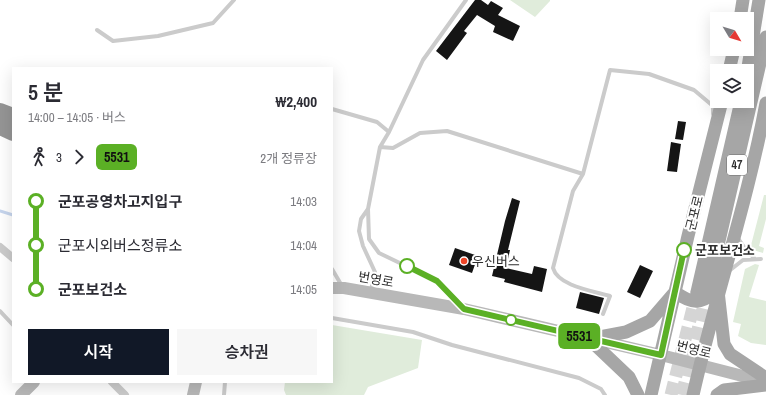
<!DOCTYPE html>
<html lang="ko">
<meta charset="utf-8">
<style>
:root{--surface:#fff;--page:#f7f7f7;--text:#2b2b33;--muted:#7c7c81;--accent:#111827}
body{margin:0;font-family:"Archivo Narrow","Noto Sans KR",sans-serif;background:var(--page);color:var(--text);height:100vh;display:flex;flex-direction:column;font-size:15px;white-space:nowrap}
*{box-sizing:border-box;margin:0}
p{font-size:13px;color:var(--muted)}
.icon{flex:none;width:22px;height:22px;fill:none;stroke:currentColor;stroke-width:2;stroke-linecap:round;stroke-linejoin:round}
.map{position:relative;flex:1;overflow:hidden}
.side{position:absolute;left:12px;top:67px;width:321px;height:316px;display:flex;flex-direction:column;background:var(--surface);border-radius:0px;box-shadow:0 4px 16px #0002}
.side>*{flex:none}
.badge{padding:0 8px;border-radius:6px;font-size:14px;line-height:26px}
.needle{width:26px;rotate:128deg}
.tools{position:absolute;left:710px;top:12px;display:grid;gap:8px}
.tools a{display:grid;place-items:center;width:44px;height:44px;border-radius:0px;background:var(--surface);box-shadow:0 4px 16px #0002;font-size:20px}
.map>.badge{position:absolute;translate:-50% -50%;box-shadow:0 0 0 2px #fff}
.legs{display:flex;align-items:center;gap:6px;height:44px;padding:0 16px;font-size:13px}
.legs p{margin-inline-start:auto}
.summary{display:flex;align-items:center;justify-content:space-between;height:68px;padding:0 16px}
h1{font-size:22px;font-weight:600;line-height:30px}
.action{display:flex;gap:8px;margin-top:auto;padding:8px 16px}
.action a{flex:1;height:46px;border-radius:0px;background:var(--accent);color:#fff;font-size:16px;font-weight:600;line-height:46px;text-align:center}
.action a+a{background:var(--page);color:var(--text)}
ul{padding:0 16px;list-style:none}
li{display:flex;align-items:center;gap:14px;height:44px;font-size:15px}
li i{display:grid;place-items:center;width:6px;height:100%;margin:0 5px;background:currentColor}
li i::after{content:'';width:10px;height:10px;margin:-5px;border:3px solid;border-radius:50%;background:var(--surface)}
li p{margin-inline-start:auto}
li:first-child i{background:linear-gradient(#0000 50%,currentColor 0)}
li:last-child i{background:linear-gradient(currentColor 50%,#0000 0)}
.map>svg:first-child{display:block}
</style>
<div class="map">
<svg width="766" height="395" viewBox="0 0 766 395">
<rect width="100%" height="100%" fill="#fff"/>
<!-- green -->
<path fill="#e0ecdb" d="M510,0h40v1l-15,16z
M764,195h2v24l-7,27 5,2 -1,5 -13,-4z
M755,264l4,1 -10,32 17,4v44l-15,-2 -13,-7 3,-12 -8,-2 12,-53z
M332,325l90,15 -4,28 -50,19 -4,8h-78l-2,-5 1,-8h47z"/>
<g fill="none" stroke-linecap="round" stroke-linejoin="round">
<!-- stream -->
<path stroke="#c6d5ed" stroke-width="3" d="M0,211l13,4"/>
</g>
<!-- building -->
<path fill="#151515" d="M475,0h6l7,5 3,-4 12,7 -5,7 22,11 -7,15 -20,-9 2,-6 -18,-11 -13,16 3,2 -20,27 -11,-9z
M678,121l8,1 -3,18 -8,-1z
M671,142l10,2 -4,28 -10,-1z
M512,198l8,3 -12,49h2l-4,18 26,6 2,-8 13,3 -5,23 -38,-10 1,-3 -13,-3 13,-55z
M455,248l23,8 -6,17 -23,-8z
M640,265l13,6 -13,27 -13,-6z
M580,292l24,6 -5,16 -23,-6z"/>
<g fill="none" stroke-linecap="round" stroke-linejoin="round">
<!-- primary-tunnel -->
<path stroke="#d5d5d5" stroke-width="13" stroke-dasharray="13 6" stroke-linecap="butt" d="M671,395l26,-103
M682,395l25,-102"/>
<!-- lane -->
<path stroke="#cbcbcb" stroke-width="4" d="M97,30l16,11 45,-5 55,-13 21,-23
M332,109l45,13 12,10 -9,15 -12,62 1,30 10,14 58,28 23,24
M389,132l34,-72 43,-60
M380,147l13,1 27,-15 27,-2 136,43
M368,209l-7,10 -2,12 4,15 12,26 -4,18
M737,237l9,13 8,8
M332,269l10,17
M729,271l14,-11 18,-1
M0,311l13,14
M603,314l7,-18c-17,-5 -52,-10 -57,-28l20,-77 10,-17 27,-104 39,4 45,16 19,16v8
M332,318l81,14 39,13 127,33 22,11 4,6
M224,395l1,-13"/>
<!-- street -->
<path stroke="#cbcbcb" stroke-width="8" d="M0,247l13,11
M112,382l13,13"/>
<!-- secondary -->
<path stroke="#b8b8b8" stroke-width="12" d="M332,288h12l120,21 197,46 105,27
M21,395l13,-13
M193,395l3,-13"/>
<!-- primary -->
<path stroke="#a6a6a6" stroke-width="13" d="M740,19l3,-19
M729,71l5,-22
M747,73l12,-73
M697,292l44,-191
M707,293l59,-256
M589,339l37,-7 24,-11 25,-29c18,13 25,12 43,-1l6,53 6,10 36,24
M589,339l40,38 9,18
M651,395l37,-159 34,-135
M693,395c22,-98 55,-194 73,-292
M717,395l7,-5 42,-5"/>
<!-- highway -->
<path stroke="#959595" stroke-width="16" d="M0,111l13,5
M0,127l13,6"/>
</g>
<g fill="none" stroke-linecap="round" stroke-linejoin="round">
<defs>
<path id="line-1" d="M407,266l30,15 27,28 197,46 23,-105"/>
</defs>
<!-- line-1 casing -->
<use href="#line-1" stroke="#fff" stroke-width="9"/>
<!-- line-1 -->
<use href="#line-1" stroke="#5bb025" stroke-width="6"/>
</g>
<!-- markers -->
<g fill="#fff" stroke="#5bb025" stroke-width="2">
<circle cx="684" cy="250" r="7"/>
<circle cx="407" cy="266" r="7"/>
<circle cx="511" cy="320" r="5"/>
</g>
<circle fill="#ee4527" stroke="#fff" stroke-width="1.5" cx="464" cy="261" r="4"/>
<g text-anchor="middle" stroke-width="4" stroke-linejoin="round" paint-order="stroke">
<!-- shield labels -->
<rect fill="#fff" stroke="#6d6d6d" stroke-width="1" x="727" y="155" width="20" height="20" rx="3"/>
<g font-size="12" font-weight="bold" fill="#2e2e2e">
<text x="737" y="169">47</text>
</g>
<!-- street labels -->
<g font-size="13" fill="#2e2e2e" stroke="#fff">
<text transform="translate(694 213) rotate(-76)" y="5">군포로</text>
<text transform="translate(376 279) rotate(10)" y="5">번영로</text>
<text transform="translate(694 349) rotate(14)" y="5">번영로</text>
</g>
<!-- stop labels -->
<g font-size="13" font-weight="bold" fill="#2e2e2e" stroke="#fff" text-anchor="start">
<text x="695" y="255">군포보건소</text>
</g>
<!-- poi labels -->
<g font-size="13" fill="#2e2e2e" stroke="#fff" text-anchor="start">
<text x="472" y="266">우신버스</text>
</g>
</g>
</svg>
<div class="tools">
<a><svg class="needle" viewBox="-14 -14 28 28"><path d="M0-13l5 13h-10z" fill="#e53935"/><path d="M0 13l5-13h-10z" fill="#7c7c81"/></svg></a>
<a><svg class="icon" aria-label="layers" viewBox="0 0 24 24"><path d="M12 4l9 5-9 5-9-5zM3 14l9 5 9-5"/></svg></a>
</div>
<b class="badge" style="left:579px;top:336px;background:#5bb025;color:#111">5531</b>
<section class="side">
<div class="summary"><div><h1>5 분</h1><p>14:00 – 14:05 · 버스</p></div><b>₩2,400</b></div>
<div class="legs"><svg class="icon" aria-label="walk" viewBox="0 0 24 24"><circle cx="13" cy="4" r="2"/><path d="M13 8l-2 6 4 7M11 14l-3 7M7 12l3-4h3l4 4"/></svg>3<svg class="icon" aria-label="forward" viewBox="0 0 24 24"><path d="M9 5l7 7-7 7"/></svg><b class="badge" style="background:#5bb025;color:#111">5531</b><p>2개 정류장</p></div>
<ul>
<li><i style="color:#5bb025"></i><b>군포공영차고지입구</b><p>14:03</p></li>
<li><i style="color:#5bb025"></i><span>군포시외버스정류소</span><p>14:04</p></li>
<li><i style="color:#5bb025"></i><b>군포보건소</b><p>14:05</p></li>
</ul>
<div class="action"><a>시작</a><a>승차권</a></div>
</section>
</div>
